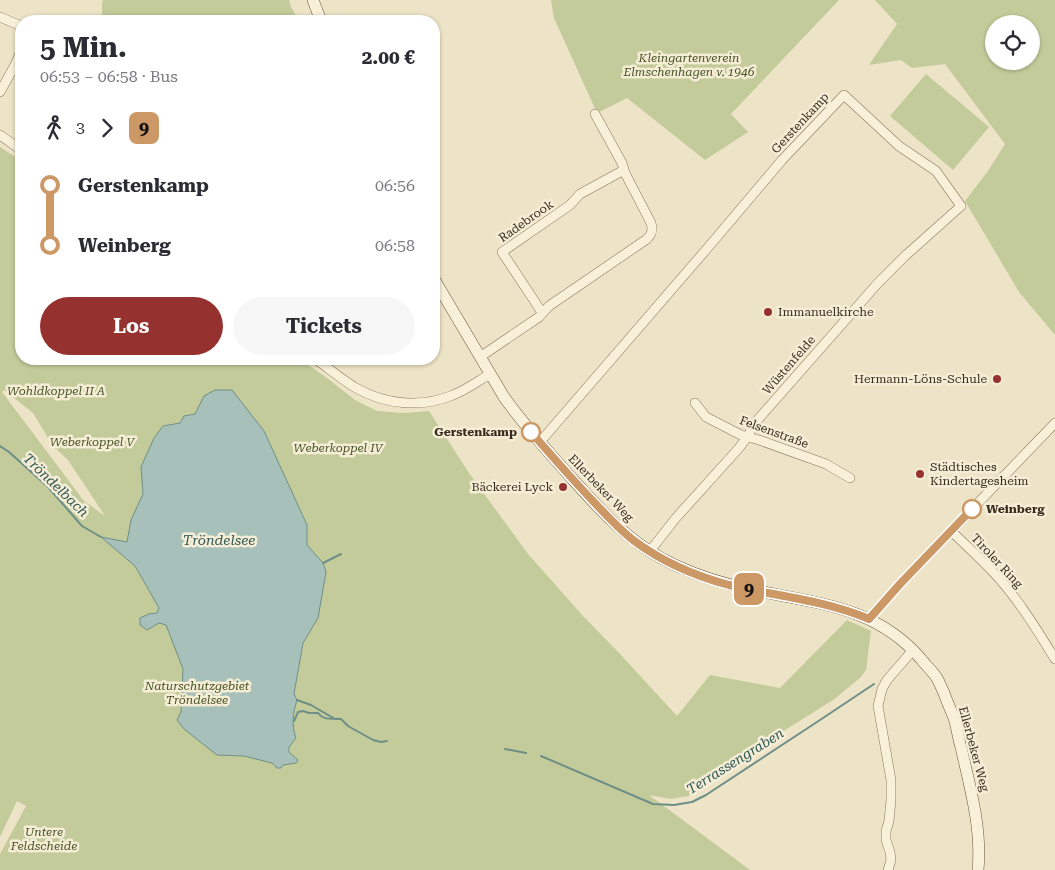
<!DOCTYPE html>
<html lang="de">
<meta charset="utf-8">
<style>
:root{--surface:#fff;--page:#f7f7f7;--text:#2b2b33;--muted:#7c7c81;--accent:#95312e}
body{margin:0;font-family:"Roboto Serif",serif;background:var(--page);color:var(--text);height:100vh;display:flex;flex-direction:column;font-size:19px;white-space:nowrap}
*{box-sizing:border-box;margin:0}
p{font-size:16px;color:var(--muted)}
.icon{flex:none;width:28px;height:28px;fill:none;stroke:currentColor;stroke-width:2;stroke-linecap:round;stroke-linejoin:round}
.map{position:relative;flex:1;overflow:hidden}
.drawer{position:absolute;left:15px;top:15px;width:425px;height:350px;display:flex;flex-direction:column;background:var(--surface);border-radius:20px;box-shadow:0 1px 4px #0004}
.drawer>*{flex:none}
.badge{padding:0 10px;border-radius:8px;font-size:18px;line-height:32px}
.tools{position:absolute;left:985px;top:15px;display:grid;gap:10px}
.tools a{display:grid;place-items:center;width:55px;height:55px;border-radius:50%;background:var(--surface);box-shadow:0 1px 4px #0004;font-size:25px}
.map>.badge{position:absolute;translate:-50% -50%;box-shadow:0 0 0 2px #fff}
.legs{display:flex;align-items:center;gap:8px;height:55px;padding:0 25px;font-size:16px}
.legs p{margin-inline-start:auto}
.overview{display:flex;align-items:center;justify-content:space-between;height:85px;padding:0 25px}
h1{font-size:28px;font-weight:700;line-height:38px}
.primary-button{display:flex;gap:10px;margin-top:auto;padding:10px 25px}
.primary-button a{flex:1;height:58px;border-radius:30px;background:var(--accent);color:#fff;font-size:20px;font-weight:700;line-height:58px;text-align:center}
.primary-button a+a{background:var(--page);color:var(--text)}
ul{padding:0 25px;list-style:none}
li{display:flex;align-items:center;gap:18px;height:60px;font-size:19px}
li i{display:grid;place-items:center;width:8px;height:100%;margin:0 6px;background:currentColor}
li i::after{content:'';width:12px;height:12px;margin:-6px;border:4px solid;border-radius:50%;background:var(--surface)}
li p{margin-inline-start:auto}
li:first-child i{background:linear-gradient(#0000 50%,currentColor 0)}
li:last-child i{background:linear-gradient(currentColor 50%,#0000 0)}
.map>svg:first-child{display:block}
</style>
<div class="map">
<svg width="1055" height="870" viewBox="0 0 1055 870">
<rect width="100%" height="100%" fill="#ede3c6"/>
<!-- green -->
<path fill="#c3cb9a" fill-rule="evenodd" d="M103,0h186l2,7 8,14h-197v-17z
M551,0h288l-108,114 17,18 -43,28 -78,-62 -30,15 -43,-95z
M875,0h180v335l-36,-43 -54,-91 23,-30 17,-27 -60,-80 -33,4 -11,-8 -32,5 28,-41zM994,24h37v37h-37z
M926,74l63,53 -36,43 -63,-54z
M0,147l21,14v198h278l24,16 32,25 22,11 26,2 26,-2 40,62 59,81 55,62 38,39 56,61 33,-41 70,13 67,-68 24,11 -5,39 -6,8 -27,22 -75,47 -69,49 -18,3 -22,-4 101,75h-750v-16l26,-48 -9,-5 -17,36zM4,390l29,23 20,33 15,14 37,56 -21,-15 -82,-109z"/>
<!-- water -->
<path fill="#a7c1ba" stroke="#6e8f88" d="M215,390h17l32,41 43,94v20l16,18 3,9 -8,46 -15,25 -9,51 3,6c-4,13 -6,25 -1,38l-7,9v5l9,8 -2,3 -13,2 -2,3h-4l-5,-5 -28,-7 -27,-1 -33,-26 -7,-9 4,-8 2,-43 -17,-44 -7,-2 -12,7 -7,-5v-7l9,-4 8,-1 2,-5 -24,-42 -34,-29 26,5 4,-22 12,-26 -2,-27 13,-29 9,-12 17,-3 4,-7 11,-2 9,-18z"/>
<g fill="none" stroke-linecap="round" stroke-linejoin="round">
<!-- stream -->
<path stroke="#6e8f88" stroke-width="2" d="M0,446l9,6 39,35 34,39 19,11
M323,563l18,-9
M297,700l14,5 24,14
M294,721l4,-9 5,-1 6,2h9c6,8 14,5 23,6l7,7 25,14 8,2 6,-1
M505,749l21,4
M541,756l112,48 21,1 18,-3 14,-7 114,-75 54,-36"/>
<defs>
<path id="street" d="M0,17l21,9
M0,92l15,-27 6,-14
M0,135l21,15
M542,313l-3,-5 -37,-56 68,-47 10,-11 44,-24
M480,357l59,-40 10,-11 98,-67c5,-5 6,-9 4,-16l-26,-50 -3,-10 -27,-49
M315,359c14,9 27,21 41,29 30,17 66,20 97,7 13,-5 25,-14 37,-21
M695,403l11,14 35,18 18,5 67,24 24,14
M540,442l171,-198 71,-84 62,-65 55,51 37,25 25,35 -56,50 -27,27 -124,141 -6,12 -9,12 -64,71 -25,32
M951,531c15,14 30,28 44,43 24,26 42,56 60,85
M869,619l31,-35 155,-161
M888,870l3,-10 -1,-8 -4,-12v-9l3,-10 2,-21v-20l-13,-74 4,-17 5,-9 26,-30"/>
<path id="secondary" d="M313,0l8,21
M434,279l70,118c19,27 41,51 63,76 28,31 57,65 94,85 22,12 44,20 67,26 70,19 142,15 193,75 5,7 13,13 17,21 2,4 4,9 6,13 3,9 7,17 10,25 3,9 4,20 7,29 9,41 21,81 17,123"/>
</defs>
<!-- street casing -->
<use href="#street" stroke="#88755c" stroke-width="10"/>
<!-- secondary casing -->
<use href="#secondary" stroke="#6a563f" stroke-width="12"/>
<!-- street -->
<use href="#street" stroke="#f8f0d9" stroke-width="9"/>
<!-- secondary -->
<use href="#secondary" stroke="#f8f0d9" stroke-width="11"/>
</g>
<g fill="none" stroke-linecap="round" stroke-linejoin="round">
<defs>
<path id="line-1" d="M531,432c20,23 40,46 61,68 13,14 26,28 41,40 28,21 62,36 96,45 47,11 95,15 140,34l31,-35 72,-75"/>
</defs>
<!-- line-1 casing -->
<use href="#line-1" stroke="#fff" stroke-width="11"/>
<!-- line-1 -->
<use href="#line-1" stroke="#c96" stroke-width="8"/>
</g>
<!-- markers -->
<g fill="#95312e" stroke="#f5edd5" stroke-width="2">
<circle cx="768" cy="312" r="5"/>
<circle cx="997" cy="379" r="5"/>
<circle cx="920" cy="474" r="5"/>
<circle cx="563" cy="487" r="5"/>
</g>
<g fill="#fff" stroke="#c96" stroke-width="2.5">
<circle cx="531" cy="432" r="9"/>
<circle cx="972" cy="509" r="9"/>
</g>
<g text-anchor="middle" stroke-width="5" stroke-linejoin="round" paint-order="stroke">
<!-- park labels -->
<g font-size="12" font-style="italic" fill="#475427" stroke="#f5edd5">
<text x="689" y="62">Kleingartenverein<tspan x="689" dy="14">Elmschenhagen v. 1946</tspan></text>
<text x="56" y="395">Wohldkoppel II A</text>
<text x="92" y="446">Weberkoppel V</text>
<text x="338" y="452">Weberkoppel IV</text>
<text x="197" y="690">Naturschutzgebiet<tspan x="197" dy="14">Tröndelsee</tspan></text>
<text x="44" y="836">Untere<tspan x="44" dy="14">Feldscheide</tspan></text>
</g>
<!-- street labels -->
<g font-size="12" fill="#382c1f" stroke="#f5edd5">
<text transform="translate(800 123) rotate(-47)" y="4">Gerstenkamp</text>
<text transform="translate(526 221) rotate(-35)" y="4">Radebrook</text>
<text transform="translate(789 365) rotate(-49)" y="4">Wüstenfelde</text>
<text transform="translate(774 432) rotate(20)" y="4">Felsenstraße</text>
<text transform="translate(601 488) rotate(46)" y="4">Ellerbeker Weg</text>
<text transform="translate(997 561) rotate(47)" y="4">Tiroler Ring</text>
<text transform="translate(974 749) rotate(75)" y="4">Ellerbeker Weg</text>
</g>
<!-- poi labels -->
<g font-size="12" fill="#382c1f" stroke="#f5edd5" text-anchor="start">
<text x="778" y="316">Immanuelkirche</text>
<text x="987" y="383" text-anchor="end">Hermann-Löns-Schule</text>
<text x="930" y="471">Städtisches<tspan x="930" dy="14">Kindertagesheim</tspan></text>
<text x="553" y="491" text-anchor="end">Bäckerei Lyck</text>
</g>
<!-- stop labels -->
<g font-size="12" font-weight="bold" fill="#382c1f" stroke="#f5edd5" text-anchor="end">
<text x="517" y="436">Gerstenkamp</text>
<text x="986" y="513" text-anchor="start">Weinberg</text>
</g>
<!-- water labels -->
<g font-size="14" font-style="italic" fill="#2f5857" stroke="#f5edd5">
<text transform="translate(56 485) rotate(44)" y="5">Tröndelbach</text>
<text x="219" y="545">Tröndelsee</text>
<text transform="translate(735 761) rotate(-32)" y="5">Terrassengraben</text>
</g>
</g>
</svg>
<div class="tools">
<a><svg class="icon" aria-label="locate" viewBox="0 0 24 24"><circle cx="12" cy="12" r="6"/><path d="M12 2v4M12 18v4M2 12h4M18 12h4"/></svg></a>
</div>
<b class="badge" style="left:749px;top:589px;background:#c96;color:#111">9</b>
<section class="drawer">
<div class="overview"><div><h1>5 Min.</h1><p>06:53 – 06:58 · Bus</p></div><b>2.00 €</b></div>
<div class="legs"><svg class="icon" aria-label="walk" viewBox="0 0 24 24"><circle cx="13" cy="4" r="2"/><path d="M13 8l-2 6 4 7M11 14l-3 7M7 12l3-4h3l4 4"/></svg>3<svg class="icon" aria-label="forward" viewBox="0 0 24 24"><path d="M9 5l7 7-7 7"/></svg><b class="badge" style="background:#c96;color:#111">9</b></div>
<ul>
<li><i style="color:#c96"></i><b>Gerstenkamp</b><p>06:56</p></li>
<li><i style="color:#c96"></i><b>Weinberg</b><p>06:58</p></li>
</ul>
<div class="primary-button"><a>Los</a><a>Tickets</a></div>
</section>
</div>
